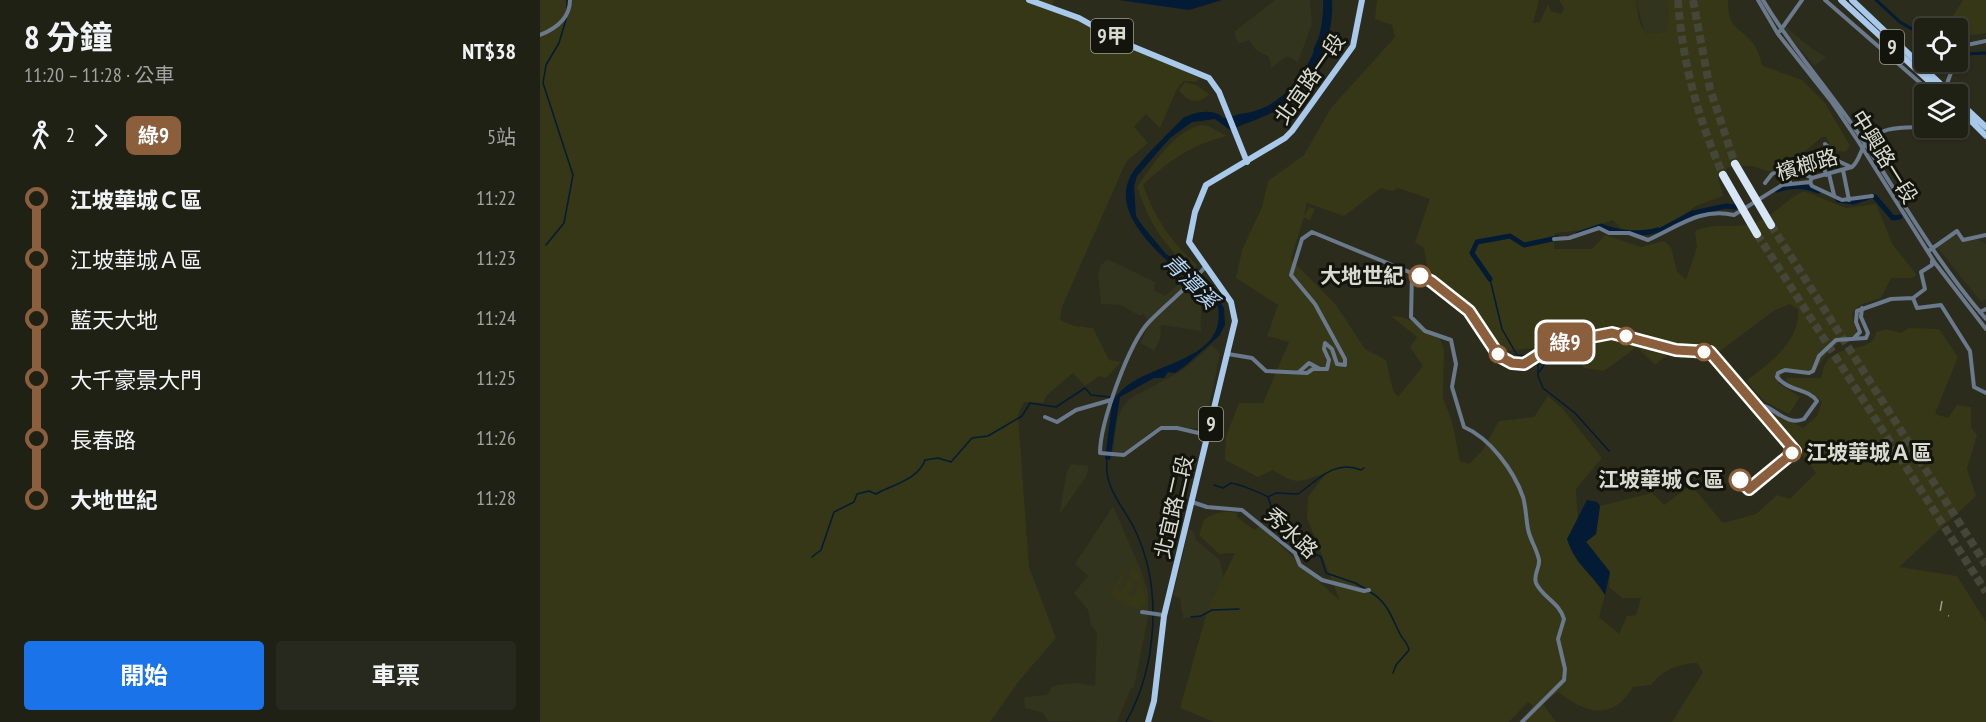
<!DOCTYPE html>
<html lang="zh-TW">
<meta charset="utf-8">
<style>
:root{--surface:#202115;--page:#28291e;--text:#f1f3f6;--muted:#a2a3a0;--line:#3d3e34;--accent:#1a73e8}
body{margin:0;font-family:"PT Sans Narrow","Noto Sans TC",sans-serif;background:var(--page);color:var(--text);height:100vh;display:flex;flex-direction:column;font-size:22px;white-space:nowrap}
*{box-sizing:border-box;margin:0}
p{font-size:20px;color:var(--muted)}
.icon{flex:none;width:33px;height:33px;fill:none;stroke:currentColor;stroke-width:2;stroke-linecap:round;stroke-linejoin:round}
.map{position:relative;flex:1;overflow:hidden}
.details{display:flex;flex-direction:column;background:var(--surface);width:540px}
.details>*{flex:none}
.badge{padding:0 12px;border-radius:9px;font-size:21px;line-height:39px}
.tools{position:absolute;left:1374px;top:18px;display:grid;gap:12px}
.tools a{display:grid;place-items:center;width:54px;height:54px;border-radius:6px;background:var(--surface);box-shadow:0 2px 4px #0004,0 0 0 2px var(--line);font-size:30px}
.map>.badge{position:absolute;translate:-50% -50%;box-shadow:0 0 0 3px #fff}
.legs{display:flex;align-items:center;gap:9px;height:66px;padding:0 24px;font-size:20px}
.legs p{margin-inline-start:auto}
.summary{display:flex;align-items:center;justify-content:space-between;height:102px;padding:0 24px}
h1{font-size:33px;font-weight:700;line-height:45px}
.cta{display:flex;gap:12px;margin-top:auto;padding:12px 24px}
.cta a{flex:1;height:69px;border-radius:6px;background:var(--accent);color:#fff;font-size:24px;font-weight:700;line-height:69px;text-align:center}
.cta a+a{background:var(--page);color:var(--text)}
ul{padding:0 24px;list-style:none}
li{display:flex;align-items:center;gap:21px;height:60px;font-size:22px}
li i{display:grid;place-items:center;width:9px;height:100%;margin:0 8px;background:currentColor}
li i::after{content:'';width:15px;height:15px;margin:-8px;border:4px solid;border-radius:50%;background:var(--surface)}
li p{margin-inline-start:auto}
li:first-child i{background:linear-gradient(#0000 50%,currentColor 0)}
li:last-child i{background:linear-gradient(currentColor 50%,#0000 0)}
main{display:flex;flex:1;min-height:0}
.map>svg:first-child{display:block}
</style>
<main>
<section class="details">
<div class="summary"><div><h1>8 分鐘</h1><p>11:20 – 11:28 · 公車</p></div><b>NT$38</b></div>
<div class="legs"><svg class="icon" aria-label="walk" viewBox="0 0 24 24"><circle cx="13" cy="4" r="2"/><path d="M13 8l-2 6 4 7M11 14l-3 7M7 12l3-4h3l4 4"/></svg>2<svg class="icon" aria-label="forward" viewBox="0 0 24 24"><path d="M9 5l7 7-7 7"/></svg><b class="badge" style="background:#8b5e3c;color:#fff">綠9</b><p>5站</p></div>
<ul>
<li><i style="color:#8b5e3c"></i><b>江坡華城Ｃ區</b><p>11:22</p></li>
<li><i style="color:#8b5e3c"></i><span>江坡華城Ａ區</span><p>11:23</p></li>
<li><i style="color:#8b5e3c"></i><span>藍天大地</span><p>11:24</p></li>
<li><i style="color:#8b5e3c"></i><span>大千豪景大門</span><p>11:25</p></li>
<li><i style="color:#8b5e3c"></i><span>長春路</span><p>11:26</p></li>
<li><i style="color:#8b5e3c"></i><b>大地世紀</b><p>11:28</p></li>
</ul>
<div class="cta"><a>開始</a><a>車票</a></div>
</section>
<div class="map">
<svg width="1446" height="722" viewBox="0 0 1446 722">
<rect width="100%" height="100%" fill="#2b2c1c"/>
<!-- built -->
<path fill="#32341d" d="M735,0h35l2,24 -14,38 -11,-6 -16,12 -2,-11 -14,-8 -6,-9 -11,4 -4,-12z
M1096,0h30l4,5v9l-5,17 -17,4 -4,-3z
M1246,27l25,21 15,9 -11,9 -31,-35z
M1415,233l8,9 14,-3 9,5v55l-5,3 -44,-55z
M567,259l48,23 -1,8 11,6 14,-12 7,2 -38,34 -5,-6 -3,2 -19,-11 -20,-1 -3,-30 2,-8z
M650,287l11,16v28l-40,-6 -1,14 -6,12 -14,-8 10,-20z
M672,345l8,9 -16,75 -45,-3 -36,28 -10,-1 4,-34 6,-12 8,-9 52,-28z
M531,464l18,2 -3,11 -27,38 8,-44z
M573,506l27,62 8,24v25l-14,70 -3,1 -14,34 -69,-1 -5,-8 -18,-5 -1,-11 23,-2 5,-8 6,-2 19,-2 18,3 2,-54 -6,-7 -3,-15 -14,-17 14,-17 -13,-12z
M649,528l5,4 2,8 24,20 4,20 -12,31 -9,6 -20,1 -3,-20 -6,-2v-4z"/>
<!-- green -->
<path fill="#353716" d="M0,0h514l-3,9 31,10 118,60 -4,3 -12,-1 -7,8 -17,39 -14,-14 -12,13 14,16 -22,19 -64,145 -2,13 14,6 19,2 16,32 12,2 -15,16 -7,-2 -14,10 -12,-13 -26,22 -4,8 -19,-1 -6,13 11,152 27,71 -37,43 -29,41h-450z
M837,0h162l-6,23 7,-1 8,-18 3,7 10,3 3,-5 -5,-9h77c2,12 2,27 12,35l17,-4c3,-10 7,-22 1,-31h62c0,30 9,24 25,43 5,6 7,16 10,23l39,14 23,23 25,43 -5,6 -13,-2 -6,-13h-4l-30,25 -21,10 -19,-6 -23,1 -11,10 5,19 -27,10 -41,28 -33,-4 -9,-10 -30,10 -28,3 -1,16h38l13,-14 36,12 23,-6 7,6 6,24 9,9 11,-33 -2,-16c20,-8 33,-3 52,-6 23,-4 37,-25 57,-34l42,17 30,-4 17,41 24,30 -5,3h-21l-10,20 -21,7 -8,9 5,20c-20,6 -33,20 -42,39l-22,-4 -10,3 -5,11 22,14 -11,17 -25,-13 -18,-20c24,-18 54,-39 52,-72l-9,-5 -14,6 -55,41 -19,-3 -19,11 -14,-5 -13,11 -18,-18 -33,24 -20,-3 -18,-28 -24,7 -38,4 -39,-53 -37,-24 -4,-26 -9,-6 15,-43 -32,-11 -5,3 -12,-3 -37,28 -37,-13 -3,13 5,-9 6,2 -5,11 -6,-3 -13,42 45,46 29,44 21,11 7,30 5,7 25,-31 -13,-19 7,-10 -26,-21c21,-1 31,15 49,23l4,11 -1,48 9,23 8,40 9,3 14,-14 16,-29 35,-4 14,-21 14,12 40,50 -26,31 2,32 -11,18c10,29 24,32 38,56l-6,22 20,17 8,-18 9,-1 5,-17h-19l-13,-11 1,-15 -24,-31 10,-7 4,-28 52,-13 12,12 27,-20 32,38 33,-9 21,-19 13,4 26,-26 -51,-64 38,19 14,-12 5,-14c-9,-10 -25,-12 -36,-21l1,-3h34c2,-4 2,-11 4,-14 14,-23 49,-10 51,-32l11,-3 14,4 8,-5 30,1 19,28 -23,57 13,4 9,-13 14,2v20l6,8 -10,34 9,27 -77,71 58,9 29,46v100h-314l31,-50 -6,-9c-19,1 -35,7 -46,22l-18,2c-20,34 -47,27 -75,5l-15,12 13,18h-36l13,-16 -5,-4 -19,20h-295l-34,-14 28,-100 27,-55 -16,1 -20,-19 5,-15c12,-8 19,-9 33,-7v4l17,13 6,-4 80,75 -33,-83 1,-21 18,-24c-26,8 -28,14 -53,-3l-15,7 -33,-17 1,-24 13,-33h24l26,-61 -22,-6 11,-31 -42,-27 6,-28 20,-43 6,-26 36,-26 27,-47 64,-71 -3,-12 -17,-6z
M1423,0h23v33l-22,3 -6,-3v-5l-12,-1z
M645,82l11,3 13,9c-9,11 -23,8 -30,-4z
M661,125l7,1 19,10c-34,8 -59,25 -84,49 14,36 26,54 54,80l-2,8c-32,-28 -44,-47 -58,-86 17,-23 35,-55 64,-62z
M590,554c7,17 15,33 16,51l-7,3 3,3 -32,-14 11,-24 3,2 -7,14 4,2 8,-12 6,2 -6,13 5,2 6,-13 -12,-7 6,-13 -6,-3z"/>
<!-- water -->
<path fill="#031b34" d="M579,0h103l-33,10z
M783,0h9c3,40 -20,88 -54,109 -14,9 -32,14 -48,21l-15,-11 -23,3 -22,16 -33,38 -3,10 2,30 6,9 24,29 15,9 29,25 14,20 1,17 -6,11 -34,30 -10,7 -7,-1 -4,6h-10l-34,19 -10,63 -5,-1 7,-55c19,-44 116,-35 106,-97 -26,-30 -112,-81 -88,-130 6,-13 41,-46 53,-59 9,-5 25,-9 35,-4 5,2 2,4 8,4 4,0 9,-3 13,-4 53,-4 87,-65 84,-114z
M1047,500l10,2 3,4 -4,28 -10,8 24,30 -5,23c-14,-24 -28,-27 -38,-56z"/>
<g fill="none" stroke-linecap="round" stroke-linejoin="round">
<!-- stream -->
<path stroke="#031b34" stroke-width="1.5" d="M27,0v9
M783,25l1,-13
M774,50l4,-9
M6,245l18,-22 9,-48 -30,-92 3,-18 13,-22 8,-27
M950,279l12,50 15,26 14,1
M998,359v17l5,12 32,25 34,38
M999,372l11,-15 16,-8 5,6
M567,459c-3,31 16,46 28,71 28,58 22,137 -9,192
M674,485l9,3 8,-5c8,1 30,10 37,14l3,9 -2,11c14,20 31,29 52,40l5,16 29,10 11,6
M728,497l8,-4 22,1c19,-13 36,-35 63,-24l3,-2
M272,557l9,-7 13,-38 20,-10 3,-8 12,-3 7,3c16,-9 43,-15 49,-34l13,-2 13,4 21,-24 16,-2 34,-20 8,-13 26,4 29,-19 6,7 19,2
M830,592c17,9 22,26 30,42 3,6 8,9 9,16l-13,15 -3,8
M651,617l10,-1 11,-6 27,-1"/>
<!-- canal -->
<path stroke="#031b34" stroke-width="3" d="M1336,0l24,22 24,14
M1418,51l8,3 20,-1"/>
<!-- river -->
<path stroke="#031b34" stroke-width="5" d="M1237,190c14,-5 27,-5 41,1
M1335,197l18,21 7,-1
M1298,200l16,2 15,-5
M1121,230l32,-17 33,-7 9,1
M1038,234l23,-8c15,7 40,9 57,4
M950,279l-18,-26 5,-11 33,-6 14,9 33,-7"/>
<!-- highway-tunnel -->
<path stroke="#454637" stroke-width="8" stroke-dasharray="8 4" stroke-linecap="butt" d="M1138,0c4,62 20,118 45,175
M1153,0l17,89 25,75
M1231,225l215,340
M1217,234l229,358"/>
<!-- minor -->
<path stroke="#6a798b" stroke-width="4" d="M1218,0l20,34 53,67 27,40 77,122 51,66
M1223,0c27,46 63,86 93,130 43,64 79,131 130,189
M1285,0l108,94
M1240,31l22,-31
M0,35c15,-6 30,-16 30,-35
M1418,56l4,-10 24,-5
M1398,94l8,-8 9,-24
M1418,122l8,-8
M1285,144l3,3v8
M1281,157l5,18
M1267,168l-1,7 6,3
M1244,169l24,-1 17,-13 26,12
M1303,170l6,30
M1289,174l5,21
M1270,182l2,4 30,14 30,-4
M1225,183l7,-9 12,-5 7,15
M1014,239l15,-1 30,-10 10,5h20l19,7c29,-13 53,-33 86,-25l48,-30 28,-3 2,-4 40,-11c8,-7 8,-17 14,-24 15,-18 38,-15 58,-16
M1390,250l27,-19 6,9 23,-5
M665,267c-17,21 -38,36 -56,55 -20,21 -49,101 -49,131l24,2 37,-27h16l30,7
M872,273l-1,44 14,14 26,9 5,24 -4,23 12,40c26,11 50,44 59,70 3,10 3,22 5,32 2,11 9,20 11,31 1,8 -6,14 -3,23 6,14 24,20 28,36l-6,20 7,30 -1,11 -42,42
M1373,298l4,10 24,-3 29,46 4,36 12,6
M1440,312l6,-3
M1314,338l6,-6 -4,-10 1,-11 34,-12 22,-1 12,-9 -4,-17 11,-7v-5
M688,354l24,4 14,13 41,2 6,-4h14l2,-9 -5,-11 1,-6 7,6 5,15 8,1v-6l-30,-55 -24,-29 11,-36 10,-7 119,49 38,30 30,45 13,7 12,1 31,-20 57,-11 64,17 34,2 45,52c18,0 30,23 49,15l13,-18c-8,-12 -29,-10 -40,-24l1,-4 7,-3 24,3 4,-2 6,-15 17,-16 30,-2 2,-5 -7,-16 1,-9
M759,372l10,-9 11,6
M505,417l12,5 19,-12 35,-10
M652,502l15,5 35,3 53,43 5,12 22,15 42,11 5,-1
M602,612l21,3"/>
<!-- major -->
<path stroke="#a8c9ec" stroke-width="6" d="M489,0l50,18 45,25 85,35 10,14 28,70
M1301,0l102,94
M1312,0l99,94
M1418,101l28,26
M1418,108l28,28
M608,722l6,-21 10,-85 71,-295 -4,-19 -42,-60 6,-30 11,-27 79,-47 7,-7 61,-85 9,-46"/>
<!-- highway -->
<path stroke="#d7e6f7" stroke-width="8" d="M1195,164l36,61
M1183,175l34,59"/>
<!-- rail -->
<path stroke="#9b9d90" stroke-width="1.5" stroke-dasharray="10 10" stroke-linecap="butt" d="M1402,601l-2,11 9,4"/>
</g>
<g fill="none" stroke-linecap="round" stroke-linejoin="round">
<defs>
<path id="line-1" d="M880,276l11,5 38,30 30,45 13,7 12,1 31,-20 57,-11 64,17 34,2 85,99 -46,38 -9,-9"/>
</defs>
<!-- line-1 casing -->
<use href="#line-1" stroke="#fff" stroke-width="14"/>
<!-- line-1 -->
<use href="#line-1" stroke="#8b5e3c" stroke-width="9"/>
</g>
<!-- markers -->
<g fill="#fff" stroke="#8b5e3c" stroke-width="3">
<circle cx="880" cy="276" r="10"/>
<circle cx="1086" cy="336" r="8"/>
<circle cx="1164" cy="352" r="8"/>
<circle cx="958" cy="354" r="8"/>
<circle cx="1252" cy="453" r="8"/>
<circle cx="1200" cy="480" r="10"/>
</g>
<g text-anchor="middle" stroke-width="6" stroke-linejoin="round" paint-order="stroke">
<!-- shield labels -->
<g fill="#13140c" stroke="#9e9f95" stroke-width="1.5">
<rect x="551" y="19" width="42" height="34" rx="4.5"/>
<rect x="1340" y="30" width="24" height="34" rx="4.5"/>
<rect x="659" y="407" width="24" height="34" rx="4.5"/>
</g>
<g font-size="20" font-weight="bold" fill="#d9dbd0">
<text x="572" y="43">9甲</text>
<text x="1352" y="54">9</text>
<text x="671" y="431">9</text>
</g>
<!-- street labels -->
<g font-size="21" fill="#d9dbd0" stroke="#13140c">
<text transform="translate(770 79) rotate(-55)" y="7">北宜路一段</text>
<text transform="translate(1344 157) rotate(58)" y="7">中興路一段</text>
<text transform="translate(1267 165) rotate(-16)" y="7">檳榔路</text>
<text transform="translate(634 507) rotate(-77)" y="7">北宜路二段</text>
<text transform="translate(751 533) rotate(43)" y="7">秀水路</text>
</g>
<!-- stop labels -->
<g font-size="21" font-weight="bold" fill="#d9dbd0" stroke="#13140c" text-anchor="end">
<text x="864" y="283">大地世紀</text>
<text x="1266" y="460" text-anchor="start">江坡華城Ａ區</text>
<text x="1184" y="487">江坡華城Ｃ區</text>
</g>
<!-- water labels -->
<g font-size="22" font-style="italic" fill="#b6d7fb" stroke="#13140c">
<text transform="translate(651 281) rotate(45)" y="8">青潭溪</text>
</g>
</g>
</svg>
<div class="tools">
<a><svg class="icon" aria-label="locate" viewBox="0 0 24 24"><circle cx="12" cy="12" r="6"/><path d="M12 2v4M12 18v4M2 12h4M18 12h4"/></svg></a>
<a><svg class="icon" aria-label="layers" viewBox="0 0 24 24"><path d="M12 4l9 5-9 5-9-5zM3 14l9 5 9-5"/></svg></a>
</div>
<b class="badge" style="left:1025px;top:342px;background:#8b5e3c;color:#fff">綠9</b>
</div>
</main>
